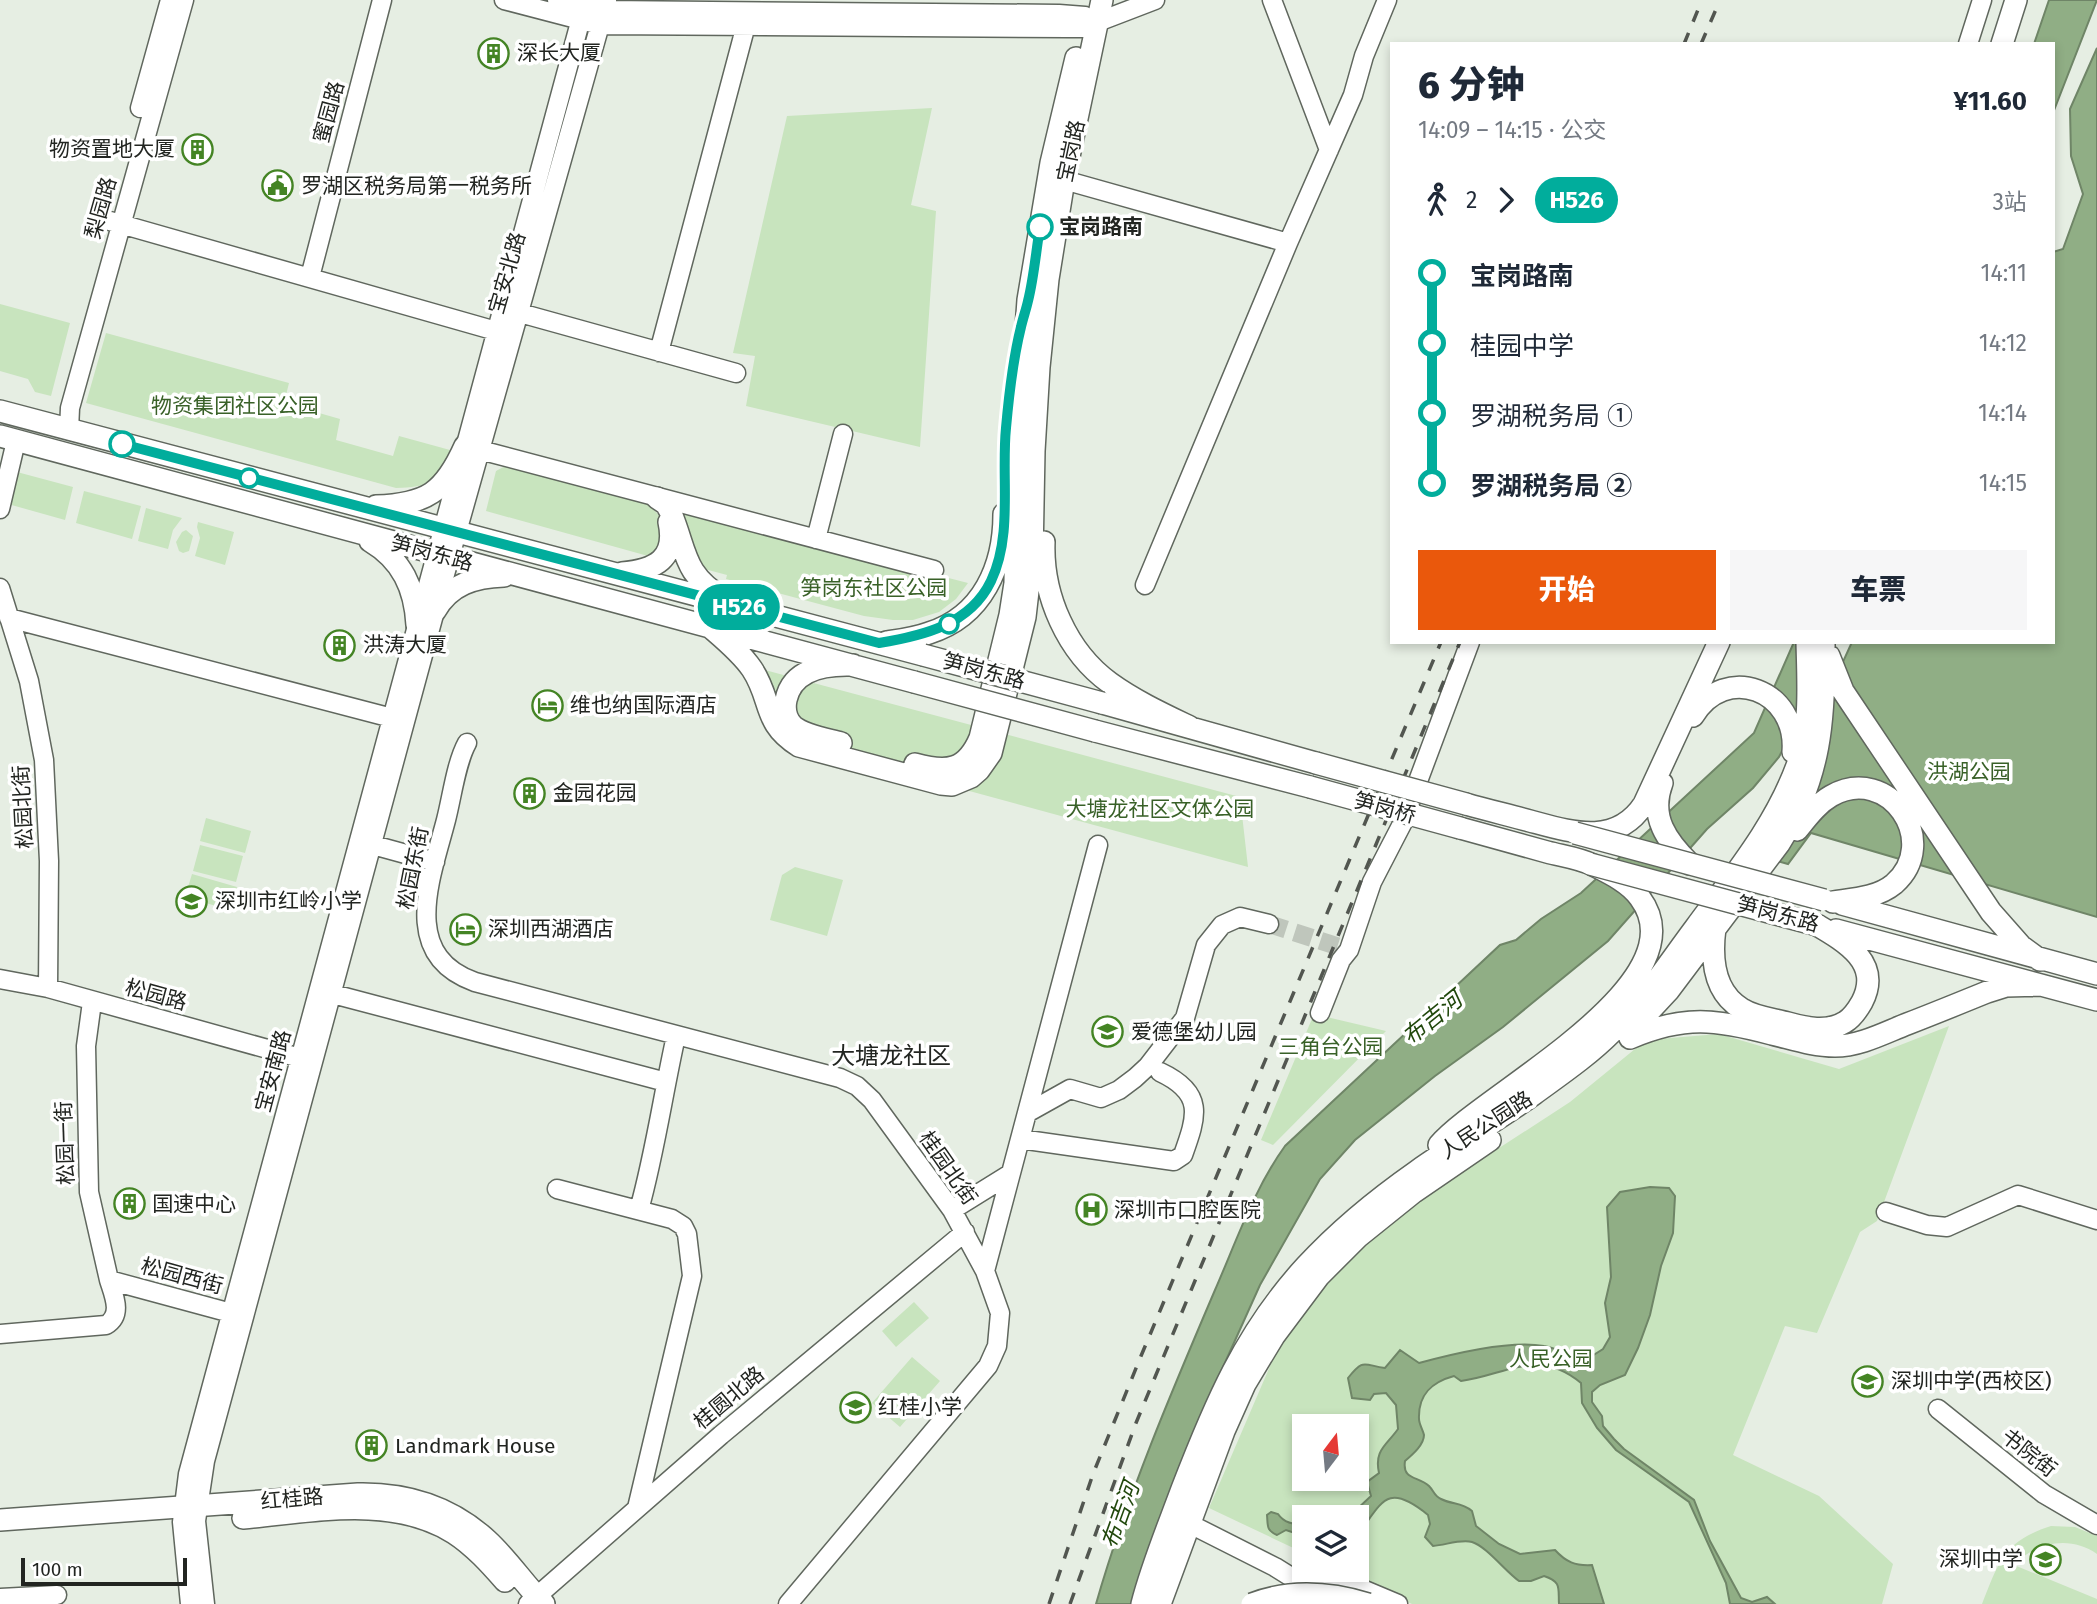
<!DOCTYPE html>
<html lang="zh">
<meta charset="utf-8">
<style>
:root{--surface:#fff;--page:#f6f6f7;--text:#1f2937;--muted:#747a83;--accent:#ea580c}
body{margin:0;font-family:"Fira Sans","Noto Sans SC",sans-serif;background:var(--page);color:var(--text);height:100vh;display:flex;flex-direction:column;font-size:26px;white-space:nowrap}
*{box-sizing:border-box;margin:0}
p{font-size:23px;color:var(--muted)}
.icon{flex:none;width:38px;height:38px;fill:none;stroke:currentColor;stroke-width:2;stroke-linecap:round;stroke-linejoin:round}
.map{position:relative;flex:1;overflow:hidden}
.details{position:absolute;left:1390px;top:42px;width:665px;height:602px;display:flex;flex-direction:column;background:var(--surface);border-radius:0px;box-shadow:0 4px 10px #0003}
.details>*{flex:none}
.badge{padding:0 14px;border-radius:23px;font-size:24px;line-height:46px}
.needle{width:46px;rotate:16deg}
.fabs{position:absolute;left:1292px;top:1414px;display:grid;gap:14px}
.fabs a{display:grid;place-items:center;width:77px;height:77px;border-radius:0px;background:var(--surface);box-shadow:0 4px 10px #0003;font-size:35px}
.scale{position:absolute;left:21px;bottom:18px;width:166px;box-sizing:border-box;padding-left:7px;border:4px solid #222521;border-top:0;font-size:19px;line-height:24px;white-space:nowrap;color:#222521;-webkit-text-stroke:5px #fff;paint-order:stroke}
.map>.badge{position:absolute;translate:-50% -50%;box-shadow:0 0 0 4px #fff}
.legs{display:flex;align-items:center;gap:10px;height:77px;padding:0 28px;font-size:23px}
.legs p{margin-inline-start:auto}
.overview{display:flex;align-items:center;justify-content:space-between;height:119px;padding:0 28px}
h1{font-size:38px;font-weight:800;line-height:52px}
.cta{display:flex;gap:14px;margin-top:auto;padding:14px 28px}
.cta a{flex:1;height:80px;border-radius:0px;background:var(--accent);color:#fff;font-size:28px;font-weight:800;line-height:80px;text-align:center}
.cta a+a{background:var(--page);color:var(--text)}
ul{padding:0 28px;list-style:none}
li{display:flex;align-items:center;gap:24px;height:70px;font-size:26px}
li i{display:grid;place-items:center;width:10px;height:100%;margin:0 9px;background:currentColor}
li i::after{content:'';width:18px;height:18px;margin:-9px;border:5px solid;border-radius:50%;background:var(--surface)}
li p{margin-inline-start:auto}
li:first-child i{background:linear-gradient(#0000 50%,currentColor 0)}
li:last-child i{background:linear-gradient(currentColor 50%,#0000 0)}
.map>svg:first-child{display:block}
</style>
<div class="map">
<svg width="2097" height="1604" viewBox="0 0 2097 1604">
<rect width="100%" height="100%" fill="#e6eee3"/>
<!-- green -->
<path fill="#c8e4be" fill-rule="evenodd" d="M932,108l-21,97 25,6 -16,236 -174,-41 9,-50 -22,-3 54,-237z
M0,304l70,19 -19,73 -16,-4 -7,-13 -28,-8z
M106,333l183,50 -5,20 56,16 -4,21 57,16 6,-20 51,14c-10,33 -22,37 -54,38l-310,-85z
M507,465l138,38c24,16 22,31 9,52l-6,1 -162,-45 10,-40z
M17,472l56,15 -8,33 -57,-16z
M84,491l57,15 -9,33 -56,-16z
M146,508l36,10 -9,12 -5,19 -30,-8z
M686,512l14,2 268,69 -12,16 -17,13 -26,8h-20l-29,-4 -138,-37 1,-4 -30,-8 -15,-54z
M198,522l36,10 -9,33 -30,-9 5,-18 -3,-11z
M186,530l7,6 -4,15 -6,2 -4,-2 -3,-9 6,-10z
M754,667l486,130 8,70 -451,-123z
M206,818l45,13 -6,22 -45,-12z
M200,845l43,11 -7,26 -43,-11z
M795,867l48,13 -16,56 -57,-16 12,-45z
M192,874l45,13 -7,23 -45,-13z
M1314,1014l72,17 -113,114 -12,-5z
M1949,1026l-72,195 -17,11 -43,101 -32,-7 -52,129 86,41 74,68 -11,40h-470l-72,-34h16v-53h-52v36l-95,-45 80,-186 98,-101 183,-119 76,-62 73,-6 120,35zM1304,1426h52v53h-52z
M914,1302l15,16 -33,29 -14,-16z
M912,1357l28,24 -40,46 -28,-24z
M2051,1526l24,1 22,9v18c-27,-19 -61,-12 -83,11l83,34v5h-115c17,-43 22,-63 69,-78z"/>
<!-- water -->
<path fill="#90ae85" stroke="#6f8567" stroke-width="2" d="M2049,0h48l-44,113v-69h-19z
M2097,48v869l-286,-84 -23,31 -33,-9 97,-213h201v-390l10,-3 20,-55 -12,-38 -1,-47z
M1794,642h35l-29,74 -21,41 -26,31 -46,41 -99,112 -105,86 -68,49 -80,64 -35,39 -60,106 -41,91 -66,170 -19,58h-38c31,-108 75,-211 119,-314 21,-48 39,-101 70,-144l215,-201 16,-5 25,-21 40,-26 173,-160z
M1650,1187l19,1 6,8 -2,37 -12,33 -11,49 -12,33 -13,27 -25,10 -8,7v10l10,14 1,10 11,13 10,10 70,51 16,41 31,57 11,4 15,-5 8,7h-45l-4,-21 -37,-81 -73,-52 -19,-22 -15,-25 -1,-20c-43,-36 -75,-8 -120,-2l-7,-5c-22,6 -36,18 -35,43 0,5 4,11 5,16 0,10 -12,20 -19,26 -3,19 13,15 24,25 5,5 5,10 12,13 12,6 20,3 31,12l4,15 23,18 21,10 35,-4c11,12 20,16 37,15l12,39h-45c-1,-16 3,-22 -15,-28l-13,5h-12c-13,-9 -33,-35 -47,-39 -12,-3 -26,3 -39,4l-8,-9 5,-13 -2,-9c-43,-35 -46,-11 -72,22v-20h-24l22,-5 17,-16 -4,-14 12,-9c-5,-23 7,-27 19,-44l-2,-24 -10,-12 -12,1 -4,6 -18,-2 -4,-20c16,-20 15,-13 37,-10l15,-18 19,13c33,-9 92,-23 125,-17 15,2 26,12 40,15l19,-12 7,-12 -5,-34 6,-26 -4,-70 13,-15z
M1271,1512l7,2c6,9 15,10 26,11v11l-18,-6 -9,5c-11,-5 -9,-9 -10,-20z"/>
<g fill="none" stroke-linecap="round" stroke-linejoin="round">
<!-- minor-tunnel -->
<path stroke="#bfc6bc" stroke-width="18" stroke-dasharray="18 9" stroke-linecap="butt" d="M1269,924l80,26"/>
<defs>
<path id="minor" d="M504,0l96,25 469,3h13l73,-28
M557,0l47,10 455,4 26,2 12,6
M1272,0l57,150
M1968,44l14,-44
M140,108l30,-108
M1064,180l224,63
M110,221l386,110
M310,277l72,-277
M520,313l216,60
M659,352l87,-327
M69,430l1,-22 114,-408
M480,450l454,120
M0,509l16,-68
M816,539l27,-105
M1145,585l143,-342 65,-148 11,-39 23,-56
M0,588l29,93 15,79 5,101 -1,127
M9,618l383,100
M467,743c-11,20 -15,54 -21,77 -15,58 -47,135 29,162l365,96 17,8 15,14 80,110 33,61 15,42 -3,33 -9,20 -200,238
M373,845l62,17
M0,979l48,9 252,70
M333,994l333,88
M92,1002l-6,44 3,146 20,88
M1320,1013l21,-53 8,-10 23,-68 30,-58 68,-182
M1027,1113l43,-24 31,9 18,-8 16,-12 13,-12 37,-48 21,-73 16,-20 18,-8 29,7
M1020,1139l154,22 9,-6c14,-39 22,-62 -23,-83
M557,1189l115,30 11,7 4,8 5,42 -55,232
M639,1210c16,-57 24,-116 37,-174
M952,1210l58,-36
M1886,1212l41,13 20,2 71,-32 79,25
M985,1271l113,-426
M0,1334l106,-9c17,-10 8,-29 3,-45l122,33
M1938,1409l106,85 53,31
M1178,1518l97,49 48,30
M1306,1570l42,13 50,21
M0,1598l57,-3
M190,1604l-8,-82 6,-48 398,-1474
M205,1604l-9,-83 9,-60 237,-876 165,-585
M528,1604l193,-169 244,-203"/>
<path id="major" d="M2002,44l14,-44
M0,411l923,244
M0,436l914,246
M657,498l9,6 5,9c16,39 12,61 52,85
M376,506c51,-2 68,-13 89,-60
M370,541c32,19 45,47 47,84
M1044,542c-2,53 23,110 66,141 25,18 53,31 80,44
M622,573c33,-3 55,-14 47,-51
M435,611c15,-27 40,-34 69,-35
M710,627c15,13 31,26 42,42 21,32 10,54 47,77l142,38 11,1 19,-8 8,-7 12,-17 34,-136 7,-61 2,-105 5,-84 9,-88 16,-99 38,-180
M887,642c14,-2 29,-4 42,-9 54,-17 75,-67 75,-119
M1829,656l14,35 148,221 30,34 19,14
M1102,703l214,60
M1693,716c32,-54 105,-26 100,36
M1095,731l215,56
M841,743c-15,-4 -36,-7 -48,-17 -7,-7 -9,-16 -7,-26 6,-31 39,-36 67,-35
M915,764c32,9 51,7 65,-26l30,-123 5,-32 2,-127 11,-156 23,-137 25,-105
M1662,783c-13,34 5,58 28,81
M1466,804c21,6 42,11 64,17 41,11 86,26 114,-17l75,-162
M1797,830c10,-12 20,-26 34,-34 58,-33 111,46 63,88 -17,14 -41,15 -61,18
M1842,904l255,70
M1715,928c-4,30 -2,64 27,81 12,8 31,10 46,14 18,5 39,10 57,-1 7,-4 13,-13 17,-20 20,-39 -16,-60 -45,-77
M1836,930l261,70
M1631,1031l38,-41 110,-146c42,-66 46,-125 45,-202
M1630,1038c54,-23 86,-19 142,-4 21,5 41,12 63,12 25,0 49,-13 72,-22 26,-10 53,-21 80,-32l19,-6 35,-1
M1439,1145c43,-51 265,-161 201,-247 -10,-15 -31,-25 -47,-33 -14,-7 -31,-9 -46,-13 -29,-8 -58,-16 -87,-24
M243,1518c69,-6 149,-24 211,15 20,13 36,31 51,48
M0,1520l358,-26c48,-1 93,13 129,46 21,19 37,44 57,64
M1142,1604c10,-39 26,-77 40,-115 32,-83 63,-157 124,-223 33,-36 71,-67 111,-95 38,-27 80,-50 117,-77 26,-19 54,-38 77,-61 32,-30 57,-69 84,-105 38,-52 81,-103 103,-165 13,-38 10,-80 9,-121
M1160,1604l64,-173 21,-47 29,-48 45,-60 39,-39 56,-45 76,-52"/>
</defs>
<!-- minor casing -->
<use href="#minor" stroke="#60675e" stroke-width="21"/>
<!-- major casing -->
<use href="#major" stroke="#60675e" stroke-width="24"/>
<!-- minor -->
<use href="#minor" stroke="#fff" stroke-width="18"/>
<!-- major -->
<use href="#major" stroke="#fff" stroke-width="21"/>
<!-- rail -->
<path stroke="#525650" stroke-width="3.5" stroke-dasharray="12 12" stroke-linecap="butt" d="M1684,44l18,-44
M1701,44l19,-44
M1049,1604l44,-130 48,-118 300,-714
M1070,1604l66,-181 324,-781"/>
<defs>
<path id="major-bridge" d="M923,655l179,48
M914,682l181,49
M1316,763l150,41
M1310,787l150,41
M1575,833l249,67
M1590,864l227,61
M1252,1604c39,-15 77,-12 116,0"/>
</defs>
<!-- major-bridge casing -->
<use href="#major-bridge" stroke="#60675e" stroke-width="24" stroke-linecap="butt"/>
<!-- major-bridge -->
<use href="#major-bridge" stroke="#fff" stroke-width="21"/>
</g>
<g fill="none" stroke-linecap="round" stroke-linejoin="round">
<defs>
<path id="line-1" d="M122,444l757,199c43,-7 91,-18 112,-62 22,-46 10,-104 15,-153 3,-34 7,-69 15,-101 2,-9 5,-17 7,-26 6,-24 8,-50 12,-74"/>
</defs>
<!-- line-1 casing -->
<use href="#line-1" stroke="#fff" stroke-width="16"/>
<!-- line-1 -->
<use href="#line-1" stroke="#01ad9c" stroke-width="10"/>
</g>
<!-- icons -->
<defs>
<symbol id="building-ring" viewBox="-11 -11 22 22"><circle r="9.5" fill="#fff" stroke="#448424" stroke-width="1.5"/><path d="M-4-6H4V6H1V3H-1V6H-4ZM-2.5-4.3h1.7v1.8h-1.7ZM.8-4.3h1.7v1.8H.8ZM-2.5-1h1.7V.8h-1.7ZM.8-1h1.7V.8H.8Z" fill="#448424"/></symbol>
<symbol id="civic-ring" viewBox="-11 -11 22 22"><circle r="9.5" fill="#fff" stroke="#448424" stroke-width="1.5"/><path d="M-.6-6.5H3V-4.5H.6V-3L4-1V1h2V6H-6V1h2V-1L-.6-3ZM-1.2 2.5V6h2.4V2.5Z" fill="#448424"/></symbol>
<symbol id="hotel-ring" viewBox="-11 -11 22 22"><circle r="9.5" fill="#fff" stroke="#448424" stroke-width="1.5"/><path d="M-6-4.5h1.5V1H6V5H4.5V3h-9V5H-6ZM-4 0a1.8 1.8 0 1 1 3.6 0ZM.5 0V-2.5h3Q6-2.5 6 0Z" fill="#448424"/></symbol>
<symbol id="school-ring" viewBox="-11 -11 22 22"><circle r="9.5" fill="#fff" stroke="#448424" stroke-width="1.5"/><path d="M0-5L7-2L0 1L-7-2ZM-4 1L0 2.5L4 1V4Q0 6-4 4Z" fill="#448424"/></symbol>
<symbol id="hospital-ring" viewBox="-11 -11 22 22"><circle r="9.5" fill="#fff" stroke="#448424" stroke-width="1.5"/><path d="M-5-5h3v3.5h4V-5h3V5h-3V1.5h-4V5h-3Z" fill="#448424"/></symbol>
</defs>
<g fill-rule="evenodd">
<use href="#building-ring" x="476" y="36" width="35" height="35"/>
<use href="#building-ring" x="180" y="132" width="35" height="35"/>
<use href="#civic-ring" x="260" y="168" width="35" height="35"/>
<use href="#building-ring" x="322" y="628" width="35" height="35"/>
<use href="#hotel-ring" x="530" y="688" width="35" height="35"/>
<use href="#building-ring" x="512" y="776" width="35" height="35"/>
<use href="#school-ring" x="174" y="884" width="35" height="35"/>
<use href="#hotel-ring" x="448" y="912" width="35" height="35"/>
<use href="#school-ring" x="1090" y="1014" width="35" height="35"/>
<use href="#building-ring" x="112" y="1186" width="35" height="35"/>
<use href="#hospital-ring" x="1074" y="1192" width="35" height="35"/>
<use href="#school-ring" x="1850" y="1364" width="35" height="35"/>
<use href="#school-ring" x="838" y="1390" width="35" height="35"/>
<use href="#building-ring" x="354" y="1428" width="35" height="35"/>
<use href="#school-ring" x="2028" y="1542" width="35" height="35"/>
</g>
<!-- markers -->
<g fill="#fff" stroke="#01ad9c" stroke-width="3.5">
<circle cx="1040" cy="227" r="12"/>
<circle cx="122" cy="444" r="12"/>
<circle cx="249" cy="478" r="9"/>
<circle cx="949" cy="624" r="9"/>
</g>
<g text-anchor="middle" stroke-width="7" stroke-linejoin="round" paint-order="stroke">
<!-- poi labels -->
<g font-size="21" fill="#222521" stroke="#fff" text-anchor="start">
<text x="517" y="60">深长大厦</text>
<text x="175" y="156" text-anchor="end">物资置地大厦</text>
<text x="301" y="193">罗湖区税务局第一税务所</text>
<text x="363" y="652">洪涛大厦</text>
<text x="570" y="712">维也纳国际酒店</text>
<text x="553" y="800">金园花园</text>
<text x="215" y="908">深圳市红岭小学</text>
<text x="488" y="936">深圳西湖酒店</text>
<text x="1131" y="1039">爱德堡幼儿园</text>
<text x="152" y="1211">国速中心</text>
<text x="1114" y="1217">深圳市口腔医院</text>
<text x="1891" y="1388">深圳中学(西校区)</text>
<text x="878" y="1414">红桂小学</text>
<text x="395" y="1453">Landmark House</text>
<text x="2023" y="1566" text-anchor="end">深圳中学</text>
</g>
<!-- street labels -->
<g font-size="21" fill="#222521" stroke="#fff">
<text transform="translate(329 112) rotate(-75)" y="7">蜜园路</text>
<text transform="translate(1071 151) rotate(-78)" y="7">宝岗路</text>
<text transform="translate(101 208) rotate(-74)" y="7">梨园路</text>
<text transform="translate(507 273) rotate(-74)" y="7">宝安北路</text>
<text transform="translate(432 553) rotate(15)" y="7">笋岗东路</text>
<text transform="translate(984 671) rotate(15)" y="7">笋岗东路</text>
<text transform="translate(23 807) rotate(-93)" y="7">松园北街</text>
<text transform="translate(1385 808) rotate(15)" y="7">笋岗桥</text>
<text transform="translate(413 868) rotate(-79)" y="7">松园东街</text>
<text transform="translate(1778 914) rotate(15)" y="7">笋岗东路</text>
<text transform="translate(156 995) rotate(15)" y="7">松园路</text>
<text transform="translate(273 1071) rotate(-75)" y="7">宝安南路</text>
<text transform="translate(1486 1125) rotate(-33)" y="7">人民公园路</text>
<text transform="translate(65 1143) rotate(-92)" y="7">松园一街</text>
<text transform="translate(948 1168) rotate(55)" y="7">桂园北街</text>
<text transform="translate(182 1276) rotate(15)" y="7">松园西街</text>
<text transform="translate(729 1398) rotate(-40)" y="7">桂圆北路</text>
<text transform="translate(2029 1453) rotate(38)" y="7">书院街</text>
<text transform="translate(292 1499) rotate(-5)" y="7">红桂路</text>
</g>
<!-- stop labels -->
<g font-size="21" font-weight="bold" fill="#222521" stroke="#fff" text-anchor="start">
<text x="1059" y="234">宝岗路南</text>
</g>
<!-- park labels -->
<g font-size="21" fill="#396128" stroke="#fff">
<text x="235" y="413">物资集团社区公园</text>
<text x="874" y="595">笋岗东社区公园</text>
<text x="1969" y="779">洪湖公园</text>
<text x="1160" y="816">大塘龙社区文体公园</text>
<text x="1331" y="1054">三角台公园</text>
<text x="1551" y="1366">人民公园</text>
</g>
<!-- water labels -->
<g font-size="23" font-style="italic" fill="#21480c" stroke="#fff">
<text transform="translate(1432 1018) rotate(-39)" y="8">布吉河</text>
<text transform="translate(1120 1515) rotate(-70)" y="8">布吉河</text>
</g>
<!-- quarter labels -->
<g font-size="24" fill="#222521" stroke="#fff">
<text x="891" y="1064">大塘龙社区</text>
</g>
</g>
</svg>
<div class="fabs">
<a><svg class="needle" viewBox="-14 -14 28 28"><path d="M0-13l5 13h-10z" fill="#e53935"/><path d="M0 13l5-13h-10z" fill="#747a83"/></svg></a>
<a><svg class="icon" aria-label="layers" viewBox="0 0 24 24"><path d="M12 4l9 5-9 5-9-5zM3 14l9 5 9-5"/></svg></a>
</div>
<div class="scale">100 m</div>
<b class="badge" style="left:739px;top:607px;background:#01ad9c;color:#fff">H526</b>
<section class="details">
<div class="overview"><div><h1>6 分钟</h1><p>14:09 – 14:15 · 公交</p></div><b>¥11.60</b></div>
<div class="legs"><svg class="icon" aria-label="walk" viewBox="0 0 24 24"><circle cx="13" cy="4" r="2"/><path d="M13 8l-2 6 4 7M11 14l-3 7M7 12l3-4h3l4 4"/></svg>2<svg class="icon" aria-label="forward" viewBox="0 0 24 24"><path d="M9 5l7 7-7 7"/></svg><b class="badge" style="background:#01ad9c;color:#fff">H526</b><p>3站</p></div>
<ul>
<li><i style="color:#01ad9c"></i><b>宝岗路南</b><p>14:11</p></li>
<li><i style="color:#01ad9c"></i><span>桂园中学</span><p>14:12</p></li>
<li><i style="color:#01ad9c"></i><span>罗湖税务局 ①</span><p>14:14</p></li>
<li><i style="color:#01ad9c"></i><b>罗湖税务局 ②</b><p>14:15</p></li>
</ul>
<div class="cta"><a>开始</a><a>车票</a></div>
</section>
</div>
